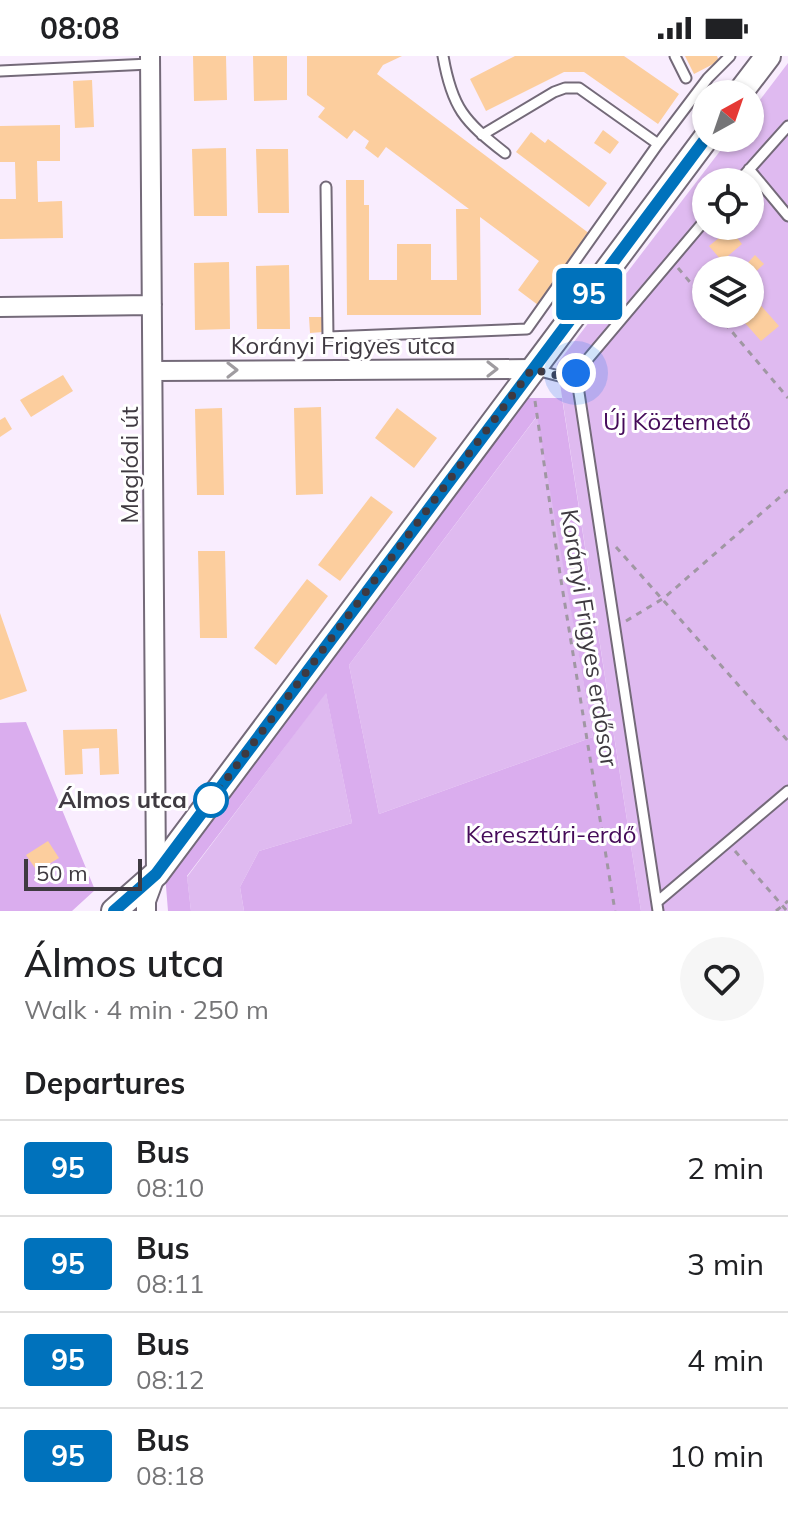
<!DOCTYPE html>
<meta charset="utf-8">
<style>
:root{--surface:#fff;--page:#f6f6f6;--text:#202124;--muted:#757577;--line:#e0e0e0}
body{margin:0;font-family:Mulish,sans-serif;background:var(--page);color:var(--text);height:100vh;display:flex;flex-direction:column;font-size:30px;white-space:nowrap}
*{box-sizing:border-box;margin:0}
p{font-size:26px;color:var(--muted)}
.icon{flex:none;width:44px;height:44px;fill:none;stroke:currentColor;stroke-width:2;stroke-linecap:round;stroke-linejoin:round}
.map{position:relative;height:855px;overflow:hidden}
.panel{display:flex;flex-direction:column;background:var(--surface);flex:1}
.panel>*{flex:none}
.badge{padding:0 16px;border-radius:6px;font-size:28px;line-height:52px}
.needle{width:52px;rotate:40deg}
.buttons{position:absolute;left:692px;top:24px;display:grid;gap:16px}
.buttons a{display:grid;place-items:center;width:72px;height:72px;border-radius:50%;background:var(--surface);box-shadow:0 2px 6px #0004;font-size:40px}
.scale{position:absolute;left:24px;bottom:20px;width:118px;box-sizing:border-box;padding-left:8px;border:4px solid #3f3a41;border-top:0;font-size:22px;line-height:28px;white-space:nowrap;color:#3f3a41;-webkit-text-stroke:6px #fff;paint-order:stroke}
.you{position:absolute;width:40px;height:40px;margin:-20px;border:6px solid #fff;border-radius:50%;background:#1a73e8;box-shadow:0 0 0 12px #1a73e833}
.map>.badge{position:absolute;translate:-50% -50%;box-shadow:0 0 0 4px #fff}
h2{padding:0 24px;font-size:30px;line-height:72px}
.round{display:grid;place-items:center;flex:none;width:84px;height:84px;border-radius:42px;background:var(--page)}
.headline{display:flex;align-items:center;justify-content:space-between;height:136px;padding:0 24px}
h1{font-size:38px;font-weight:600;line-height:60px}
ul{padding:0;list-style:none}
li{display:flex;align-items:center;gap:24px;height:96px;padding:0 24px;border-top:2px solid var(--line)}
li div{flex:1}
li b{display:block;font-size:30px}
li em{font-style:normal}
li .badge{min-width:88px;font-weight:700;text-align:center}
.status{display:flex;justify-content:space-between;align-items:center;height:56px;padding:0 40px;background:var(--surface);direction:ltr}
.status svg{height:22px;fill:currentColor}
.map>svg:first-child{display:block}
</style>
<div class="status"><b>08:08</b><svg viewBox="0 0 49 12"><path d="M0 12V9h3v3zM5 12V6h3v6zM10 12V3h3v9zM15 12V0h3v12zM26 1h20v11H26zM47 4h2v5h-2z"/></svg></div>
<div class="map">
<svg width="788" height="855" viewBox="0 0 788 855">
<rect width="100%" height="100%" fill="#f9edfe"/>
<!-- green -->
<path fill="#dfbaf0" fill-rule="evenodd" d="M788,7v848h-147l-84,-547 173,-226h20v-25zM706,126h44v44h-44zM706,214h44v44h-44z
M538,359l55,322 -214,77 -30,-149z
M326,636l26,131 -93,28 -19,36 4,24h-53l-4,-34z"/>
<!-- forest -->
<path fill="#daadee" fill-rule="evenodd" d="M525,342h37l79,513h-397l-4,-24 19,-36 93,-28 -26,-130 -139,183 4,35h-23l-3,-37zM537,360l56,321 -214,77 -30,-149z
M26,666l69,168 -23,21h-72v-188z"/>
<!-- building -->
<path fill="#fcce9e" d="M193,0h33l1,44 -33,1z
M253,0h34v44l-33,1z
M307,0h95l-19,9 -6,9 213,160 -52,71 -20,-15 21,-29 -59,-44 1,98h-134l-1,-135h18v25h5v75h28v-36h34v36h26l-1,-71h13l-83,-62 -8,11 -13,-10 4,-7 -15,-11 -7,9 -29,-22 7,-9 -18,-13z
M515,0h109l55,38 -21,30 -74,-52h-20l-78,39 -16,-32z
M685,0h32l2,5 -25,13z
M92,24l2,47 -19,1 -2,-47z
M60,69v36h-23l1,41 24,-1 1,37 -63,1v-40h16l-1,-37h-15v-36z
M603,74l16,12 -9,12 -16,-11z
M531,76l14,11 3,-4 59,44 -18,24 -73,-55z
M226,92l1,68h-33l-2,-67z
M256,93h32l1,64h-31z
M730,173l12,15 -20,17 -13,-15z
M755,199l9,9 -14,13v-7l-7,-2z
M229,206l1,67 -35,1 -1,-67z
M289,209l1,64h-33l-1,-63z
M750,237l29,33 -18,15 -24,-27h13z
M309,261h14v15l-13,1z
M63,319l10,16 -42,26 -11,-17z
M321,351l2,87 -27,1 -2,-87z
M222,352l2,87h-27l-2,-86z
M397,352l40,30 -23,30 -39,-30z
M5,361l7,12 -12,8v-17z
M371,440l22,16 -53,69 -22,-16z
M198,495h27l2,87h-27z
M307,523l21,17 -52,69 -22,-17z
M0,557l27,78 -27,9z
M117,673l2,45 -19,1 -1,-27 -17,1 1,25 -18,1 -2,-45z
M48,785l11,17 -22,13 -11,-16z"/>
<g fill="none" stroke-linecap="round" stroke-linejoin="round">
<defs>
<path id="lane" d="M443,0c9,52 21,65 62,97
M675,0l11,22
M0,15l150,-7
M482,79l72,-43 11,-4h14l79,56
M749,113l39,47
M738,126l50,-56
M326,131l2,150 199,-8 131,-185 50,-66 22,-22
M536,314l23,6 17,-3
M657,846l131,-111
M658,855l-82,-538 130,-154"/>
<path id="street" d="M0,251l152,-2
M154,315l378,-2
M146,855v-10l10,-27 -6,-818"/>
<path id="secondary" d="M739,38l29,-38
M114,855l42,-37 550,-736"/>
</defs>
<!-- lane casing -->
<use href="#lane" stroke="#746a79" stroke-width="13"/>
<!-- street casing -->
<use href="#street" stroke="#746a79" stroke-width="22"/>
<!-- secondary casing -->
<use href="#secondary" stroke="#746a79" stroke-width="28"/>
<!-- path -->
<path stroke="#a097a3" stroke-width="3" stroke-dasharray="6 6" stroke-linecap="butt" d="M678,212l28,33
M717,258l71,84
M535,345l25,173 55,337
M616,491l172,194
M626,565l38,-23 124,-108
M735,795l52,60
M776,855l12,-10"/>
<!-- lane -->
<use href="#lane" stroke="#fff" stroke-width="9"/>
<!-- street -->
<use href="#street" stroke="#fff" stroke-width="18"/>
<!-- secondary -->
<use href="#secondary" stroke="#fff" stroke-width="24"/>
</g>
<!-- one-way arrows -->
<defs><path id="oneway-chevron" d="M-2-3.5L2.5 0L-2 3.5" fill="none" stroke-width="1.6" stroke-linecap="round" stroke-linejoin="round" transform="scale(2)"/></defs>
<g stroke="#9f9ca0">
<use href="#oneway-chevron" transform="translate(492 313)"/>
<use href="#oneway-chevron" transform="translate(232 314)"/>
</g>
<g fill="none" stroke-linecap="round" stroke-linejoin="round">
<defs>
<path id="line" d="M114,855l42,-37 550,-736"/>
</defs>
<!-- line casing -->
<use href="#line" stroke="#fff" stroke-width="18"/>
<!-- line -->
<use href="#line" stroke="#0072bc" stroke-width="12"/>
<!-- walk -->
<path stroke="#3f3a41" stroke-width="8" stroke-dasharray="0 14.4" d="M211,744l321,-431 27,7 17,-3"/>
</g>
<!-- markers -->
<circle fill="#fff" stroke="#0072bc" stroke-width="4" cx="211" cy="744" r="16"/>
<g text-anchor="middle" stroke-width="6" stroke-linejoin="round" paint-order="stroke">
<!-- street labels -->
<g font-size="24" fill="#3f3a41" stroke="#fff">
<text x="343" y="298">Korányi Frigyes utca</text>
<text transform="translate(130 409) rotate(-90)" y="8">Maglódi út</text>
<text transform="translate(589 582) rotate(81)" y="8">Korányi Frigyes erdősor</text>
</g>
<!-- park labels -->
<g font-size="24" fill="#450b59" stroke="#fff">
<text x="677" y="374">Új Köztemető</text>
<text x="551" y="787">Keresztúri-erdő</text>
</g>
<!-- stop labels -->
<g font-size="24" font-weight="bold" fill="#3f3a41" stroke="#fff" text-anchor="end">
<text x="187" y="752">Álmos utca</text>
</g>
</g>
</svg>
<div class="buttons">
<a><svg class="needle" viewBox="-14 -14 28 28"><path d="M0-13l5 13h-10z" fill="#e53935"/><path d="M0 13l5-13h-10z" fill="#757577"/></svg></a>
<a><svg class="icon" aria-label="locate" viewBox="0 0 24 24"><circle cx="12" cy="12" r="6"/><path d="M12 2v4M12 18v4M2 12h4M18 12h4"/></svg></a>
<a><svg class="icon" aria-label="layers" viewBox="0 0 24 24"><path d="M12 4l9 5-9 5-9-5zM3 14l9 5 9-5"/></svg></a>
</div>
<div class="scale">50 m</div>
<div class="you" style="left:576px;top:317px"></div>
<b class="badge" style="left:589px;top:238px;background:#0072bc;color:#fff">95</b>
</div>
<section class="panel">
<div class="headline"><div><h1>Álmos utca</h1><p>Walk · 4 min · 250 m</p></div><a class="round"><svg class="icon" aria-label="heart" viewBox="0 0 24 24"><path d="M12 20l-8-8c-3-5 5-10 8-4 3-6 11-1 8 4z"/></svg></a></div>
<h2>Departures</h2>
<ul>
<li><span class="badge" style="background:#0072bc;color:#fff">95</span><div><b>Bus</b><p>08:10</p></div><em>2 min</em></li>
<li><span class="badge" style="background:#0072bc;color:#fff">95</span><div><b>Bus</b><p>08:11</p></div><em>3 min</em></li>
<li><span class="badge" style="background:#0072bc;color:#fff">95</span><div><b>Bus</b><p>08:12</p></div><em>4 min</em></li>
<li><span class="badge" style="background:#0072bc;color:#fff">95</span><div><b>Bus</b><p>08:18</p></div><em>10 min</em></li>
</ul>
</section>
